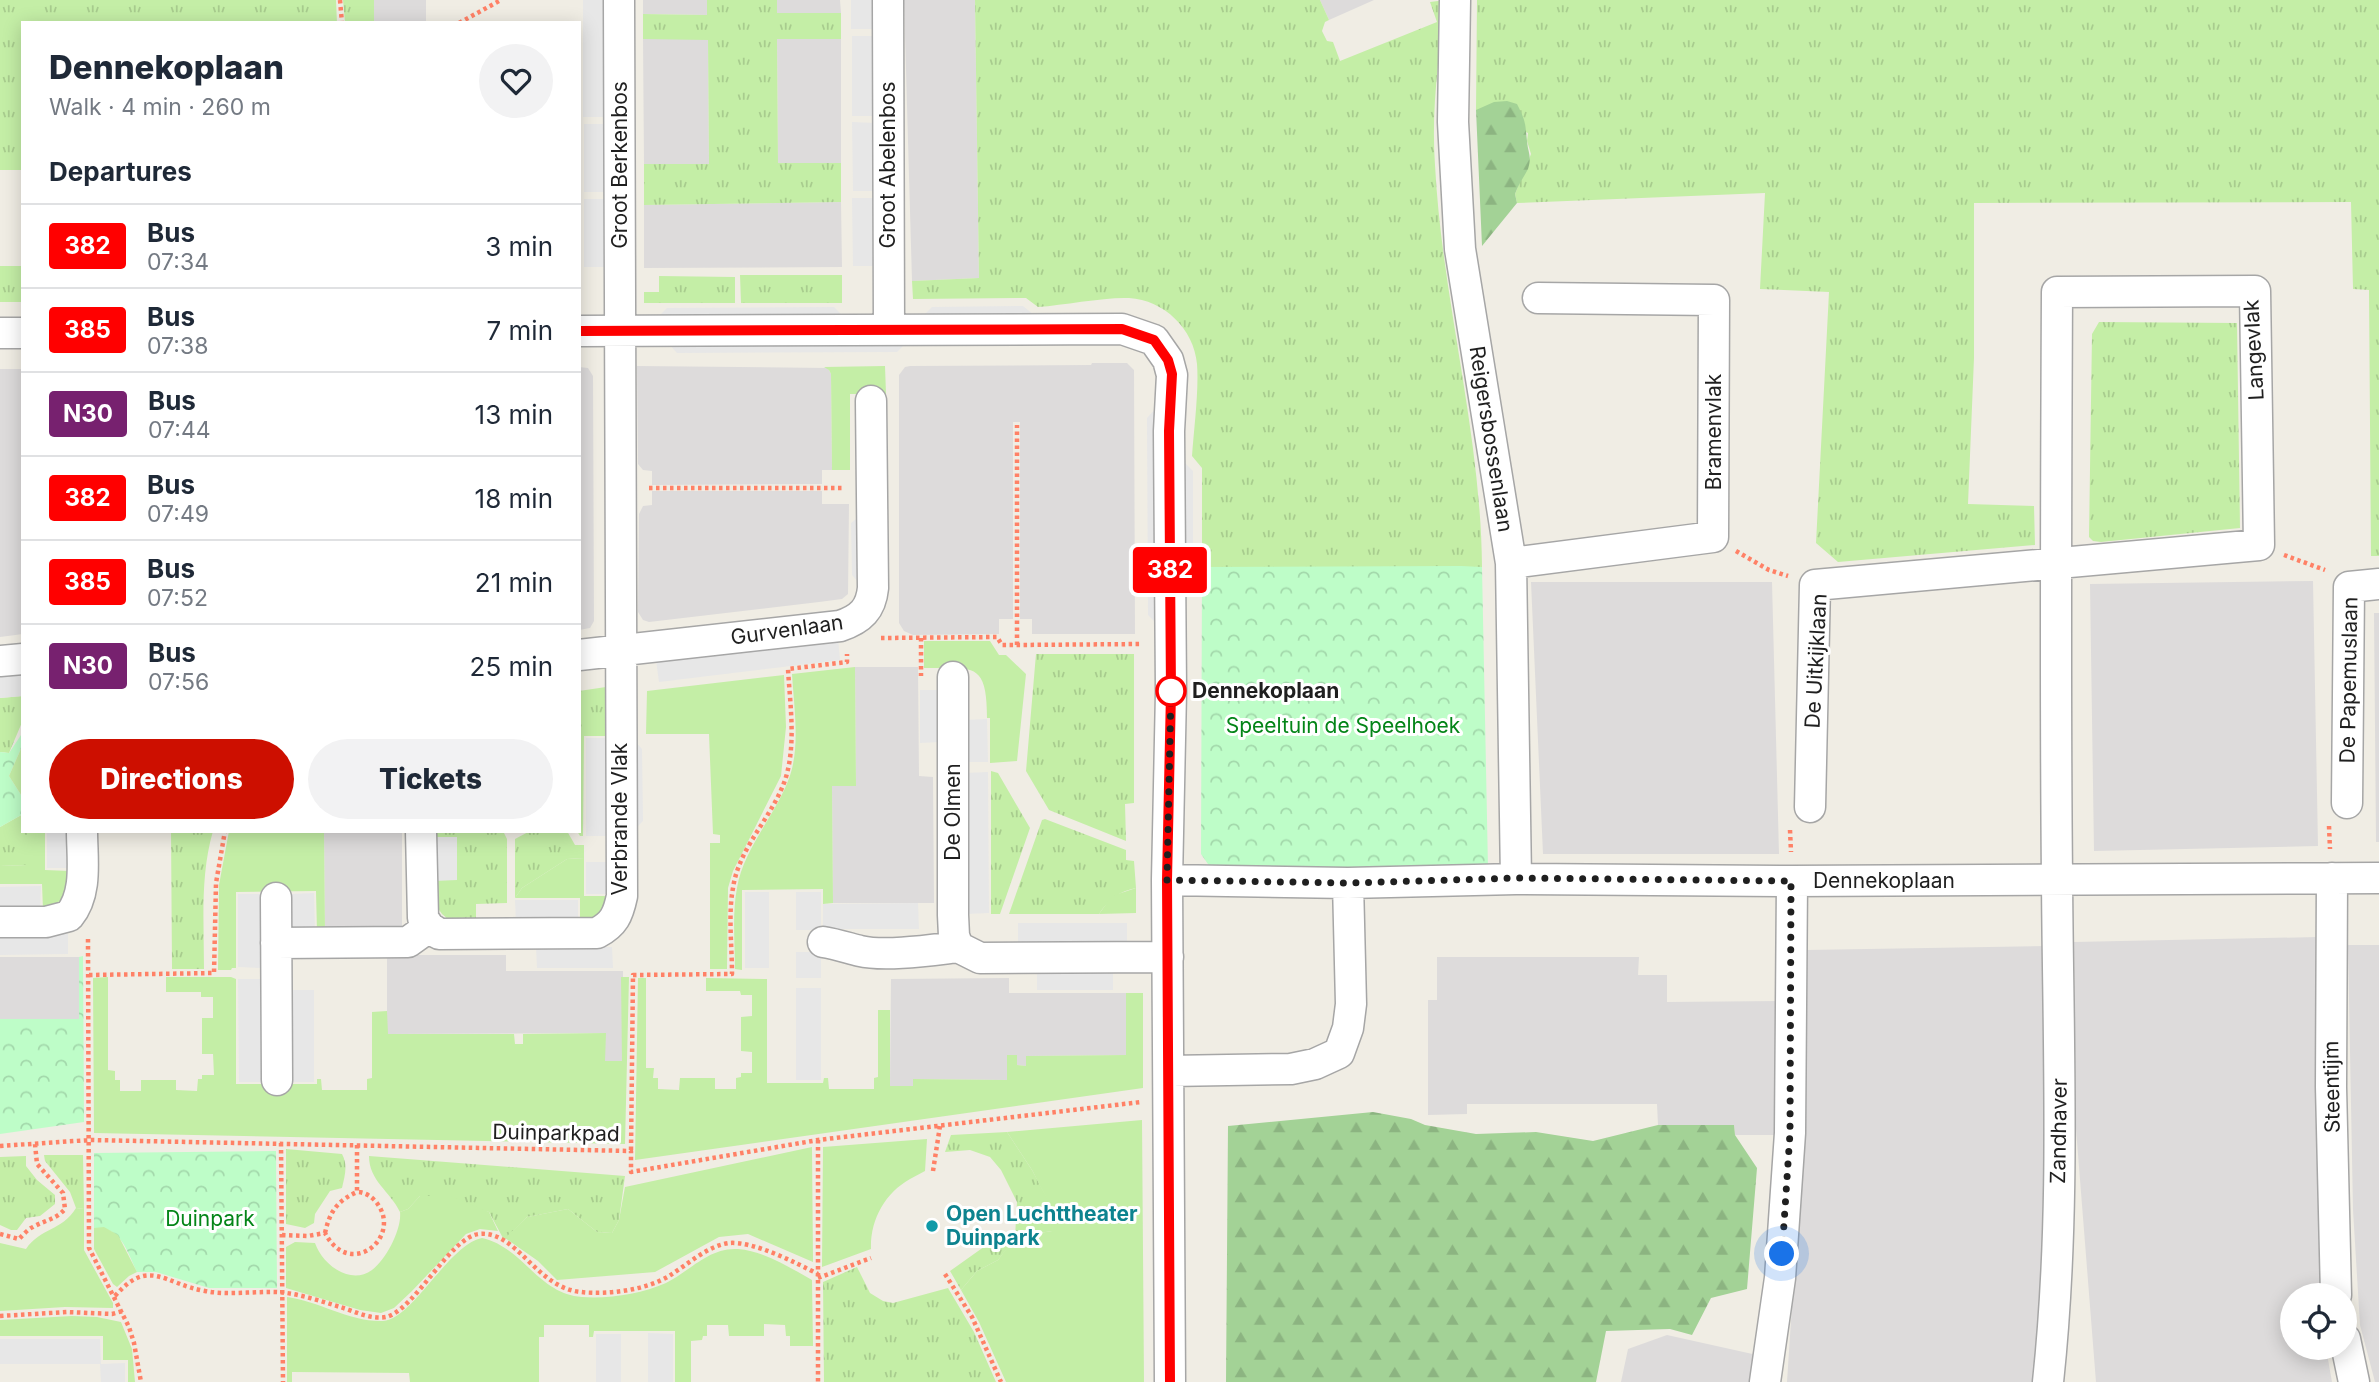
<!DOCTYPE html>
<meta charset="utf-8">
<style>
:root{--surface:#fff;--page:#f2f2f3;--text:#1f2937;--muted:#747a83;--line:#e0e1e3;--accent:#cd0f00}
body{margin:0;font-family:Inter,sans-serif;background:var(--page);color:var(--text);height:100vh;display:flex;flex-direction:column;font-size:26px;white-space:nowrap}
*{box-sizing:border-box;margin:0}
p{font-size:23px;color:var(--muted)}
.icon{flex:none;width:38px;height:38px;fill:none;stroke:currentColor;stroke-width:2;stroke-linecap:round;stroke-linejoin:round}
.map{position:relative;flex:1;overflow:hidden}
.drawer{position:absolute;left:21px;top:21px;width:560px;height:812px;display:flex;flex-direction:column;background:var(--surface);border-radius:0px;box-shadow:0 4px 18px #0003}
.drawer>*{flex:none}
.badge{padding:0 14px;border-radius:5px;font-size:24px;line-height:46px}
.tools{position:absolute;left:2280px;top:1283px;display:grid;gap:14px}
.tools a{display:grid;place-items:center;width:77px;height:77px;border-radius:50%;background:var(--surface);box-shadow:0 4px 18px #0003;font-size:35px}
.you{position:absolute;width:35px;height:35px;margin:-18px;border:5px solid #fff;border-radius:50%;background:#1a73e8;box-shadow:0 0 0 10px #1a73e833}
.map>.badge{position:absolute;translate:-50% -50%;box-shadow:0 0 0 4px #fff}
h2{padding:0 28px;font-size:26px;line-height:63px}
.round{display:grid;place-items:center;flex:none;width:74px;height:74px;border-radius:37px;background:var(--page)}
.headline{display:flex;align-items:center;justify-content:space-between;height:119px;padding:0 28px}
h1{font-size:33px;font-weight:800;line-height:52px}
.action{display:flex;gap:14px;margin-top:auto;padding:14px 28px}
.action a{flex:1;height:80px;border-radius:42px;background:var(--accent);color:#fff;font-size:28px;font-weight:800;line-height:80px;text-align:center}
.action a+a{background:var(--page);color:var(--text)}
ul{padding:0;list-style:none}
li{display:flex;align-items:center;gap:21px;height:84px;padding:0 28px;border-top:2px solid var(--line)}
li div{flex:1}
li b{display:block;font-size:26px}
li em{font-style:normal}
li .badge{min-width:77px;font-weight:700;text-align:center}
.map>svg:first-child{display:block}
</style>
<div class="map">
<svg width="2379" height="1382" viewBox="0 0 2379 1382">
<defs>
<pattern id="grass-tufts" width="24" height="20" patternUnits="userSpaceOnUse" patternTransform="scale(1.75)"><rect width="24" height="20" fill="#c4eea6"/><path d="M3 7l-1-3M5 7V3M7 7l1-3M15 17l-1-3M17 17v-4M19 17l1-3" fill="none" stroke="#a8cc8e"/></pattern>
<pattern id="forest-firs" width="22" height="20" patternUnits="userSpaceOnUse" patternTransform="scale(1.75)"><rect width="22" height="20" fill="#a3d296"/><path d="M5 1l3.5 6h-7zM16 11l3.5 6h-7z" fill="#8cb481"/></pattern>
<pattern id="park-crowns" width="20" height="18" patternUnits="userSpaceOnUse" patternTransform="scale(1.75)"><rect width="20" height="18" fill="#befdc8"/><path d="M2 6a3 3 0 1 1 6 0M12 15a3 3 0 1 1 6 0" fill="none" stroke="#a3d8ab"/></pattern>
</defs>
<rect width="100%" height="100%" fill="#f0ede4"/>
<!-- residential -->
<path fill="#dddbdb" d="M374,0h52v23h-52z
M643,0h64v15l-64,-1z
M777,0h63l1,13h-64z
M904,0h71l4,278 -67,3z
M1320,0h54l-45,20z
M643,39h65l1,126 -65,-1z
M777,39h64v124h-63z
M841,202l1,65 -198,1v-63z
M1092,363h35l7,7 1,264h-103v-15h-12v-197h-7v197h-14v15l-86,1 -9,-4 -5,-8v-248l6,-8 5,-1 181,-1z
M637,366l191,2 3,6 1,96h-10v14l-170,1v-14l-9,-1 -5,-6z
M579,367l9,1 5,8 1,245 -4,7 -11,2z
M0,369h23v265l-23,3z
M652,491h170v13h27l-1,90 -6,5 -23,3 -170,20 -6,-2 -5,-8 1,-98 4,-8 9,-1z
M2313,581l5,265 -224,5 -4,-267z
M1531,582h241l7,272h-236z
M2374,613h5v229h-3z
M855,667h63l1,109 14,1 1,126h-101l-1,-118h24z
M324,831h78v95l-3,5 -74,1z
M2318,937l3,358h-29v53h34l6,34h-236l-20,-253 -2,-187z
M2348,945h31v437h-4l-15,-57 -7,-115z
M2049,946l-2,290 -8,146h-252l9,-138 10,-294z
M387,955h119v16h117v91l-18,-1v-28l-218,1z
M0,957h79l1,62h-80z
M1437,957h202l-1,18h29v27l114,-1 -1,134h-45l-1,-10h-76l-1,-21h-190v10l-39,1v-115h9z
M1009,978v15h117v62l-100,1v10l-9,-1 -9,-10v25l-94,-1 -1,7h-23l1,-107z
M1667,1335l90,20 -5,27h-131l7,-33z"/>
<!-- grass -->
<path fill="url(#grass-tufts)" d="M0,0h336l1,23h-314v147h-23z
M343,0h31v23h-29z
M707,0h70v13h64v26h-64l1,124h63v39l-197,3v-41h65l-1,-124 -65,-1v-25l64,1z
M975,0h345l9,20 -4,2 -3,9 5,10 6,1 7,19 97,-39 -7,-20 16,-2c-7,55 -15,109 -11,165 7,135 46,267 47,402h-280v-99l-10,-12c2,-28 7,-66 5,-92 -3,-35 -33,-64 -68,-66 -25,-1 -64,7 -91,9l-12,-9 -113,1 -1,-18 67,-3z
M1477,0h902v556h-8l-2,-266 -16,-1 -2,-87 -377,1v155l-6,146 66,2 1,39 -197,17 -22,-19 13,-251 -69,-3 5,-96 -248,10 -2,-9 16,-40 -4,-13 1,-8 -52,-23z
M0,266h23v36h-23z
M740,275h102v28h-101z
M659,276l76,1v26h-91v-11h15z
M2099,322l138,1 3,205 -139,14 -8,-1 -4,-4 3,-203z
M1036,654h98v149l-9,1 1,37 -77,-31 -23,-39z
M606,687l2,49h-29v-45z
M23,696v24l-14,33 -9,-1v-54z
M991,771l7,2 32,55 -30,86h-9z
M23,814v17h4l1,34 -28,1v-39z
M1045,819l81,31v10l8,1 2,27c-16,3 -28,12 -37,26h-90l33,-94z
M171,831h42c-13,45 -9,92 -9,138h-32z
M434,831h69l4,8v64l-31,1v19l-27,-3 -7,-6 -7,-10 -1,-23 22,-44h-22z
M530,831h37l8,14h9v13l-17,1 -45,29 -7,10v-59z
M1007,1132l25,38 21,39 -1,22 -37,6 2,-35 -16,-32 -11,-13 -20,-7 -25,2 6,-17z
M286,1149l56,5c6,11 3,21 0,34l-12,3 -15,23 -1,9 -9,5 -19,-4z
M44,1155h39l1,54 -8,-1 -6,-16 -25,-31z
M26,1156v10l11,14 18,15v9l-15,12 -14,2 -9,12h-6l-11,-5v-68z
M369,1156l256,20 -6,44 -7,13 -15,-1 -29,-23 -41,8 -23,23 -15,-28 -69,-16 -12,13 -8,3c-10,-21 -31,-31 -31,-56z
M1000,1242l9,4 -11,14 -21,11 -16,19 -11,-19 38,-27z
M857,1267l13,26 13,8 10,2 55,-15 26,44 22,50h-172l-1,-100z"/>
<!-- forest -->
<path fill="url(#forest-firs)" d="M1507,101l10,3c9,18 8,18 10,37 1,12 5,15 1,28 -4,8 -10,16 -13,25l2,9 -35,43 -6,-136 18,-8z
M1373,1112l38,7 14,6 51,9 60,-2 57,9 65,-16h76l1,10 22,33 -10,121 -36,9 -19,37 -22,-6 -64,2 -10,51h-370l2,-256z"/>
<!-- park -->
<path fill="url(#park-crowns)" d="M1461,566l21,1 6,301 -263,2 -15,-3 -9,-13 1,-287z
M23,732v12l-14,32 14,22v16l-23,13v-75l9,1z
M83,956l1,166 -84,12v-115h79v-62z
M276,1151l1,137h-68l-53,-16h-19c-10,-21 -16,-46 -43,-44v-75z"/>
<!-- garden -->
<path fill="#c4eea6" d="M885,366l1,28h-36v76h-18l-1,-96 -2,-4 -5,-3z
M924,641h66l9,14h7l20,19 -9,87 -27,2v-45h-3c0,-57 -14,-50 -63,-50z
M855,667l1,119h-24l1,117 -10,1v-15l-81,1v80l-7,-1c0,-26 -3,-55 2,-81 6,-38 37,-71 51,-107 13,-32 6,-73 4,-107z
M784,675l2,52 -5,49 -48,95 -5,17 -1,81h-17v-126h10v-8l-7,-1 -4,-100h-63l1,-43z
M579,736h5l-1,100h-3l-3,-5h2z
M23,744v54l-14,-22z
M27,831h18v39l25,1 -6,28 -21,11 -1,-26h-42v-18l27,-1z
M229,831h95l1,101h-8l-1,-41 -80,1v76h-4l-1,2h-13l1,-85z
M584,858v38h24c-1,17 -13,22 -28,26v-24h-65l7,-10 45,-29z
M1136,888v25l-37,1 13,-18z
M108,977v93l7,1v9h5v11h21v-11h35v10l21,1 1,-12h4v-4h12l-1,-21h-11v-36h11v-21h-12v-5h-35v-15h65l5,2v105h81v-5h4l1,11h45v-11l5,-1v-66l15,-1 1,23h126l1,10h8v-10l83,-1 -1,28h17l-1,-84h8l-4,167 -531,-11 -1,-155z
M638,978h8v90h8l-1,10h5v11l21,1 1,-12h35v11h21v-11l5,-1v-4h11v-21l-11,-1v-34l11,-1v-21h-11l-1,-4h-34v-13l61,1v104h56l1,-5h4l1,11h45v-11l4,-1v-67h12v76h23v-7l94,1v-25h10v10l9,1v-10l100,-1v-62h17v95l-508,72z
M1142,1120l2,262h-138l-27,-60 -18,-32 16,-19 21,-11 17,-23 37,-6v-22l-20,-39 -25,-38z
M927,1139l-2,32c-5,3 -10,5 -15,8 -25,14 -40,41 -39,70l-49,18 1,-120z
M812,1147l1,115 -65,-28 -29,3 -64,35 -98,8 -19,-19 -33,-23 22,-21 41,-8 29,23 15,1 7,-13 6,-33z
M420,1196h30l39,16 9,19 -18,-2 -14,5 -54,57 -18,17 -13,5 -21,-3 -74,-22v-41l9,-5 20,1c7,21 35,43 57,27 14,-10 30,-41 28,-58l8,-3z
M76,1208l8,1v41l29,53v5l-48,-1 -65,4v-68l26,6c14,-21 36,-18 50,-41z
M104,1227l14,8 19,37 -8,4 -12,11 -4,-3 -19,-35v-21z
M482,1238c41,9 56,56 100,59 27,2 59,-3 84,-14 24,-12 43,-36 72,-34 26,2 51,18 74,31l1,66h-23v-10h-4l-1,-11 -21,-1v12h-35l-1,-11h-21v11h-4l-1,4 -11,1v41h-16v-51h-81l-1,6h-4v-12h-45v12h-5v45h-129l-1,-9 -117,-1v10h-5v-85c32,4 62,25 96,24 29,-1 66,-77 99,-83z
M72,1316l25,1 24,5 11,27 3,33h-7v-22h-25v-24h-103v-16z"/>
<!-- parking -->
<path fill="#e7e7e7" d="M583,0h22v117h-22z
M851,0h23v29h-23z
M852,36h22v80h-22z
M852,122l23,1 -1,68h-21z
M584,124h22v68h-22z
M852,198h22l1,68h-22z
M584,199h22v68h-22z
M1023,306l11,9 -111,1 9,-9z
M834,307l9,9 -185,1 9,-9z
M906,343l-9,9 -220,1 -8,-9z
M1156,408l1,216 -9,-9 -1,-197z
M1184,462l9,9v95l-9,9z
M861,515v70l-9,-10 -1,-52z
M838,638l2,22 -181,22 -3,-22z
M23,673v23l-23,2v-23z
M920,690h20v52l-20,1z
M987,719l1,43h-22l-1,-42z
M586,738h22l1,98h-23z
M633,739l9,10 1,72 -10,10z
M988,772l1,141 -23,1 -1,-141z
M47,831h22l1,37h-23z
M434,837h23v43l-23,1z
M586,862h23v32h-23z
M41,886l-1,23h-40v-22z
M745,892h24v76h-24z
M796,892h25v38h-25z
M314,893l1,38h-23v-37z
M238,894h23v74l-23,-1z
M515,900h63v22l-62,1z
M918,903l1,26h-96v-25z
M1018,923h109v22l-109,1z
M0,934h68v20l-68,1z
M536,947h76l1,21h-76z
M796,952h25v26h-25z
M1037,970h76v20h-76z
M238,979h23v103h-22z
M796,988h25v92h-25z
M292,990h22v92h-22z
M648,1333l25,1v48h-25z
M596,1334h25v48h-25z
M0,1339h100l1,25 24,-1v19h-24l-1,-18h-100z"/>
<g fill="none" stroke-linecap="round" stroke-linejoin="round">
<defs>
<path id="minor" d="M888,0l1,329
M1455,0l-2,122 7,127 51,314 5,316
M579,331l543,-2 32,11 14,20 4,15 -3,56 2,261 -4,188 3,502
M0,333h23
M1511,563l202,-26 1,-237 -176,-2
M579,655l261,-29c21,-7 31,-17 33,-38l-2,-187
M0,661l23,-2
M953,677v238l1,21 4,11 22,11 188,-1
M2347,803l2,-216 30,-3
M1810,807l5,-222 444,-40 -4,-254 -198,1c-1,195 -2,391 0,586 1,168 9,337 -9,504
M421,831l2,87 6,9 10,7 158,-1c17,-9 21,-18 25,-37l-3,-896
M2332,878l-1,209 5,208
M1167,880l181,3 168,-4 276,2 587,-3
M276,898l1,182
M0,922h46l23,-6c19,-23 13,-57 13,-85
M823,942c13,2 25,6 37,9 25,6 72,-1 98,-4
M276,943l132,-1 21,-15
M1169,1071l122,-2 24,-5 24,-11 9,-25 3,-24 -3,-121
M2345,1339l9,43
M1765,1382l15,-104 10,-145 2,-252"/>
</defs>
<!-- minor casing -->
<use href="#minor" stroke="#a6a6a6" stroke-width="33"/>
<!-- path -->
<path stroke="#ff8166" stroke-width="4.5" stroke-dasharray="3.5 3.5" stroke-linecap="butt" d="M340,0l2,23
M459,23l42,-23
M649,488h194
M1736,551l33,19 19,6
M2284,555l41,15
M881,638l116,-1 5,8h15l124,-1
M921,638v38
M1017,645v-220
M2329,826l1,23
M1790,830l1,22
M88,939l1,309 40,79 5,16 7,39
M89,975l125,-2 2,-90 9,-52
M818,1140v242
M281,1143l2,239
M0,1146l90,-6 541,11v21l187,-32 323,-38
M631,1150l2,-175 99,-1c0,-27 -4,-60 1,-86 6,-42 41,-72 53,-111 10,-34 4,-73 2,-108l59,-7v-8
M933,1171l7,-45
M325,1233c5,-22 12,-32 32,-41
M0,1234l19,5c4,-4 9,-10 14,-12 12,-7 22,-7 32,-18l-2,-16 -26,-29 -2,-20
M282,1235l26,1 17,-3c24,46 75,7 54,-27 -5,-8 -13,-14 -22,-14v-48
M945,1274l27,43 29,65
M818,1278l53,-20
M115,1296c34,-39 49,-12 90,-5 20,4 42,1 63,1 24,-1 49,8 72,15 14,4 31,13 46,10 29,-7 64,-80 93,-83 38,-4 57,54 102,58 27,3 65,-2 88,-16 18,-11 38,-30 60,-33 25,-2 67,20 89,31
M0,1316l67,-4 45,2 11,-3"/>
<!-- minor -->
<use href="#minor" stroke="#fff" stroke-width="30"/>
</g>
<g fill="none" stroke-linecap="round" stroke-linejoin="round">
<defs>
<path id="line" d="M579,331l543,-2 32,11 14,20 4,14 -3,57 2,261 -4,188 3,502"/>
</defs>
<!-- line casing -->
<use href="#line" stroke="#fff" stroke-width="16"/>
<!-- line -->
<use href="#line" stroke="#f00" stroke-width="10"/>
<!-- walk -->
<path stroke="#1f1f1f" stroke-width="7" stroke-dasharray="0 12.6" d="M1171,691l-4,189 181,3 168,-5 275,3 -1,252 -8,121"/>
</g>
<!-- markers -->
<circle fill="#fff" stroke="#f00" stroke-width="3.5" cx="1171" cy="691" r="14"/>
<circle fill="#0f9aa8" stroke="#fff" stroke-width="2.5" cx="932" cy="1226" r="7"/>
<g text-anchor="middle" stroke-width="6" stroke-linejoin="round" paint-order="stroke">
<!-- street labels -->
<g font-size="21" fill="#1f1f1f" stroke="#fff">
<text transform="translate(620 165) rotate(-90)" y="7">Groot Berkenbos</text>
<text transform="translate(888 165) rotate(-90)" y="7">Groot Abelenbos</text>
<text transform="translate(2254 350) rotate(-93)" y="7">Langevlak</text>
<text transform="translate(1714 432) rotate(-90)" y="7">Bramenvlak</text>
<text transform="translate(1491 439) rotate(81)" y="7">Reigersbossenlaan</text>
<text transform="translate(787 630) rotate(-8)" y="7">Gurvenlaan</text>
<text transform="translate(1816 661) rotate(-87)" y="7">De Uitkijklaan</text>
<text transform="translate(2349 680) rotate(-89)" y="7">De Papemuslaan</text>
<text transform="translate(953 812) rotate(-90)" y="7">De Olmen</text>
<text transform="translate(620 819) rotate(-90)" y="7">Verbrande Vlak</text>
<text x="1884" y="888">Dennekoplaan</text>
<text transform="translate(2332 1087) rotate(-91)" y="7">Steentijm</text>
<text transform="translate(2059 1131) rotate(-89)" y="7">Zandhaver</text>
<text transform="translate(556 1133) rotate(1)" y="7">Duinparkpad</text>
</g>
<!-- stop labels -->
<g font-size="21" font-weight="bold" fill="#1f1f1f" stroke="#fff" text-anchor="start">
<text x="1192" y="698">Dennekoplaan</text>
</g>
<!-- park labels -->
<g font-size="21" fill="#048518" stroke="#fff">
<text x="1343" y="733">Speeltuin de Speelhoek</text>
<text x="210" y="1226">Duinpark</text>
</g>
<!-- culture labels -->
<g font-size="21" font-weight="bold" fill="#0d838f" stroke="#fff" text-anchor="start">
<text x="946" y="1221">Open Luchttheater<tspan x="946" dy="24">Duinpark</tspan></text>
</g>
</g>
</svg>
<div class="tools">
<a><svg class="icon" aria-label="locate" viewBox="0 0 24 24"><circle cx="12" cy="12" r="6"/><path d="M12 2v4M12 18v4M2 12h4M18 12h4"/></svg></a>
</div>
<div class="you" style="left:1782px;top:1254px"></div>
<b class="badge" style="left:1170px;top:570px;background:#f00;color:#fff">382</b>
<section class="drawer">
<div class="headline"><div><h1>Dennekoplaan</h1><p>Walk · 4 min · 260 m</p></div><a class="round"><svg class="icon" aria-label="heart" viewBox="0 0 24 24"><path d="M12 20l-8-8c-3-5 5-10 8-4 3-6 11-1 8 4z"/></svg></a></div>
<h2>Departures</h2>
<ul>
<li><span class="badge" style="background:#f00;color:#fff">382</span><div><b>Bus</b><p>07:34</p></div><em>3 min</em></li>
<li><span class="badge" style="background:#f00;color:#fff">385</span><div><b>Bus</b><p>07:38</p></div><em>7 min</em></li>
<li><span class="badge" style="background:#77216f;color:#fff">N30</span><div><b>Bus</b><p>07:44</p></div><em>13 min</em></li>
<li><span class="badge" style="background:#f00;color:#fff">382</span><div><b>Bus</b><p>07:49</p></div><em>18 min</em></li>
<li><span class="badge" style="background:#f00;color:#fff">385</span><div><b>Bus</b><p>07:52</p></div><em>21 min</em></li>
<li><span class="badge" style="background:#77216f;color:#fff">N30</span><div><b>Bus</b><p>07:56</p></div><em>25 min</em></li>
</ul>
<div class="action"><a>Directions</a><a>Tickets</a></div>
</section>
</div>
